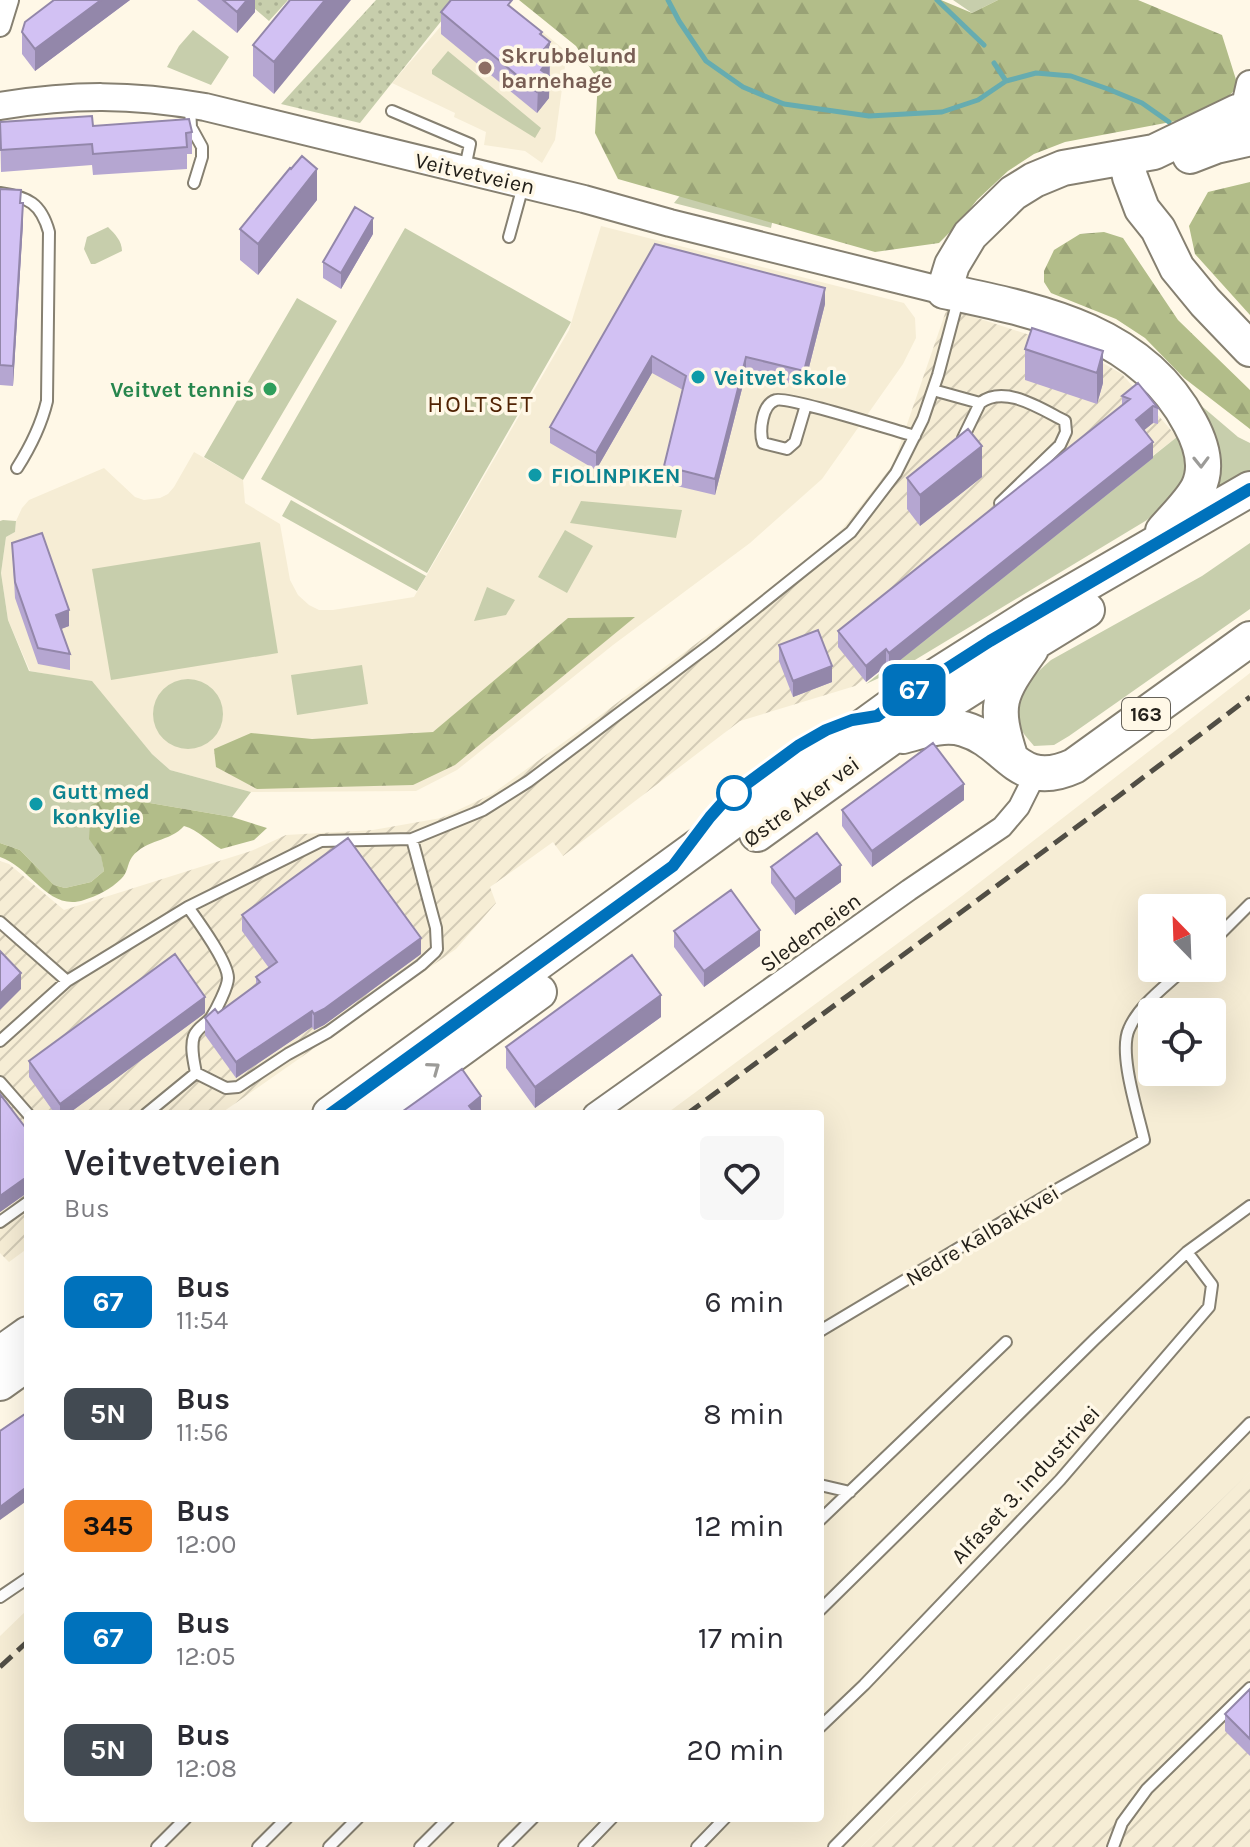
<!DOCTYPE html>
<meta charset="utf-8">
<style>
:root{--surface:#fff;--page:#f7f7f7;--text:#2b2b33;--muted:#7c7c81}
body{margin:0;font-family:Karla,sans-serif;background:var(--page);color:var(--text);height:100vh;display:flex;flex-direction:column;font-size:30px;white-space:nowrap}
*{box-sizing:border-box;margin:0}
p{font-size:26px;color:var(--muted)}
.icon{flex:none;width:44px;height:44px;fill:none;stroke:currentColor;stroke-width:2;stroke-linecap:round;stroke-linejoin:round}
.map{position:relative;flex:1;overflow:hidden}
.panel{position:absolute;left:24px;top:1110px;width:800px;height:712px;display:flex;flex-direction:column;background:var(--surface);border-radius:8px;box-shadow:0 8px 32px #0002}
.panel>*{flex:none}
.badge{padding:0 16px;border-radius:12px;font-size:28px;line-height:52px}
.needle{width:52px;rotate:337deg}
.controls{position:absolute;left:1138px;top:894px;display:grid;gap:16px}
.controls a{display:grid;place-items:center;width:88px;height:88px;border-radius:8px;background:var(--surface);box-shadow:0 8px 32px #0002;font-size:40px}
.map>.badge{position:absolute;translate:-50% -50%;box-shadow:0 0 0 4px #fff}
.round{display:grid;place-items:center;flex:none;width:84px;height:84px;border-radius:8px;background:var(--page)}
.head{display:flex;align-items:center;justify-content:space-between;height:136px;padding:0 40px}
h1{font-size:38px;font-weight:600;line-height:60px}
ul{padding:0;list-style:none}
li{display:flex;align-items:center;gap:24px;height:112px;padding:0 40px}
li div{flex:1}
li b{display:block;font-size:30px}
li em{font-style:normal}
li .badge{min-width:88px;font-weight:700;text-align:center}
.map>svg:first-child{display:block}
</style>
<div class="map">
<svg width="1250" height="1847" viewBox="0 0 1250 1847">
<defs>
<pattern id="industrial-furrows" width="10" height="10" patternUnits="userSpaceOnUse" patternTransform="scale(2)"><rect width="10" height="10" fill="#f6edd5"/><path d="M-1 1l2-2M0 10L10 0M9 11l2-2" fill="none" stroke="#d3cbb6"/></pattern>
<pattern id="forest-firs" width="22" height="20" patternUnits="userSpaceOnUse" patternTransform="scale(2)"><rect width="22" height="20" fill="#b2bd89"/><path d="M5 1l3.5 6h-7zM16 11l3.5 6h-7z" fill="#99a276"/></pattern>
<pattern id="garden-dots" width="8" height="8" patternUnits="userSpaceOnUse" patternTransform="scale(2)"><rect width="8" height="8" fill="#c7ceac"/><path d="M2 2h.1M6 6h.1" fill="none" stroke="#abb193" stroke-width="1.8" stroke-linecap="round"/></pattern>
</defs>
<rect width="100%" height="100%" fill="#fff8e7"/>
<!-- built -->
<path fill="#f6edd5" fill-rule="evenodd" d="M504,0l63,52 -12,88 -13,23 -17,-12 -41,-6 2,-13 -32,-15 1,-4 -63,-30 68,-79z
M601,226l303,77 11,15 1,20 -13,26 -81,115 -72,64 -137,102 -156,125 -41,21 -165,1 -81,-22 -19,-17 -59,-71 -62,-11 -22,-51 -7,-47 5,-36 9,-5 1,-11 6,-13 7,-8 75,-32 31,29 9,3 16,-2 8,-4 6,-7 20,-35 49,28 2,23 35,21 10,56 8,15 11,10 10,5h14l81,-13 155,-267z
M1250,673v799l-389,375h-861v-211l28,-27v209h792v-704h-154l296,-218zM1152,908h60v60h-60zM1152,1012h60v60h-60z"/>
<!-- industrial -->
<path fill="url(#industrial-furrows)" d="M947,308l138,45 37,21 55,63 -322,249 -115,35 -177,135 -10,-14 -63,45 6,16 -40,46 -236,165h-192v134l-19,14 -9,-9v-392l9,3 55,46 187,-59 35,-16 87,-5 68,-12 51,-24 90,-65 227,-170 34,-31 50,-63z
M1250,1472v375h-389l239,-230z"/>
<!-- green -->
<path fill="#c7ceac" d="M953,0h45l-26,13z
M193,30l36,27 -18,28 -44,-18 12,-21z
M448,51l93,77 -6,10 -103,-64v-4z
M683,192l93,11 -5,25 -97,-25z
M108,227c7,7 14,14 14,24l-27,13h-4l-7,-15 3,-12z
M405,228l166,94 -144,251 -166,-94z
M297,298l40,23 -94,159 -39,-23z
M1191,397l47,40 12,6v33l-61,36z
M1177,437c4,5 9,11 10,16 10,30 -21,50 -40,67l-242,146 -39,18z
M291,500l135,76 -9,15 -135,-75z
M581,501l101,9 -6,28 -106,-15z
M3,520l13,1 -1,11 -9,5 -5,36 7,47 21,51 63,10 60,73 18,16 81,22 -19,25 -88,-15 -40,-3 -3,54 3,18 -13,11 -26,6 -11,-3 -34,-35 -20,-7v-322z
M565,530l28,16 -26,47 -29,-16z
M260,542l18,111 -167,27 -19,-111z
M1250,543v66l-181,127 -15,9 -20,1c-4,-5 -9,-10 -12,-15 -17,-27 10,-55 29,-71l151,-84z
M487,587l28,13 -9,15 -32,6z
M362,665l6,39 -71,11 -6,-40z
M153 714a35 35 0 1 1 70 0a35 35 0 1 1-70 0Z"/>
<!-- forest -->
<path fill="url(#forest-firs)" d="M519,0h422l31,13 26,-13h140l84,35 16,51 -25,28 -148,28 -31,12 -26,17 -31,29 -19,24 -19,19 -64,9 -257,-73 -23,-46 3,-53 -22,-34z
M1250,182v133l-55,-61 -6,-28 19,-34z
M1104,232l19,6 55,82 72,70v39l-66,-51 -39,-40 -29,-19 -65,-26 -7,-11v-11l10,-21 26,-16z
M635,617l-180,148 -42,20 -156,4 -41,-22 -2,-18 37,-16 61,6 121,-7 135,-114z
M104,799l40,3 88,15 35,11 -13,12 -33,9c-12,-7 -23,-19 -37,-23 -14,16 -38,13 -52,31 -5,7 -4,16 -11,22 -10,10 -24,17 -37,21 -36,12 -53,-33 -84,-43v-14l20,7 34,35 11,3 26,-6 13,-11 -3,-15 -12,-17 2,-34z"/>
<!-- garden -->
<path fill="url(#garden-dots)" d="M245,0h43l-19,21z
M376,0h79l-1,5 -94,118 -79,-19z"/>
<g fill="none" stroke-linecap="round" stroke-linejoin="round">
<!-- stream -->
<path stroke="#66acb0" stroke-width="5" d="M668,0l11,21 27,40 37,26 41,17 85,12 73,-4 36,-12 28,-19 30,-8 35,3 37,13 34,14 27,19
M937,0l47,45
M994,63l12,18"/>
<defs>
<path id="lane" d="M190,107l1,20 11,20v10l-8,26
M392,111l78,33 -5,24
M0,193c28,4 41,10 49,39l-2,169c-6,25 -16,45 -30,67
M509,237l14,-51
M933,390l47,13
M806,405l-11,37 -8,7 -24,-6c-4,-12 -1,-39 13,-43 11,-4 120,31 139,36
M963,438l17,-35c25,-19 61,6 85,18l1,11 -6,13 -60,58
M957,711l41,-26
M703,826c17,-23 38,-38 61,-55 25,-19 50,-36 80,-48
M0,922l67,59
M1212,942l38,-38
M0,1041l67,-60 121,-74 133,-66 91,-2 71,-29 46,-29 182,-137 140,-112 45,-59 27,-54 15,-44 20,-75
M196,1073l30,15 12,-1 50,-33 40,-22 93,-67 14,-13 2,-3 -1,-21 -24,-89
M0,1082l28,32
M146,1114l50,-41c-2,-11 -6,-26 -2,-37 4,-9 11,-11 17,-18 5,-8 17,-31 17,-40 0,-16 -30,-57 -40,-71
M0,1222l28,-20
M820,1331l236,-141 88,-50c-6,-27 -26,-87 -15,-111 10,-24 37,-43 56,-61
M820,1485l30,7
M820,1520l186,-178
M0,1597l28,-19
M820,1610l275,-271 92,-87 63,-46
M820,1727l44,-42 196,-205 149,-173 3,-22 -25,-33
M157,1847l29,-29
M258,1847l29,-29
M329,1847l29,-29
M420,1847l29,-29
M504,1847l29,-29
M584,1847l28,-29
M697,1847l28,-29
M834,1847l416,-424
M1113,1847l9,-24 25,-34 103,-101"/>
<path id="street" d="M0,26l8,-26
M594,1114l315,-224 93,-63 17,-20 17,-34"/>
<path id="secondary" d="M1247,97l3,-13
M0,106c74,-12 131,-12 205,1l379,92 86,24 274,68"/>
<path id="highway" d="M1190,156l26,-10 31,-7
M1126,157l4,20 12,32 16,20 19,39 28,34 45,47
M1163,531c12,-14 27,-28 35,-43 11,-22 3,-45 -8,-65 -49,-93 -152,-112 -246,-132l8,-26 18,-30 43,-42 21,-13 29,-12 91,-16 83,-40
M903,736c19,-5 41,-13 61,-7 45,13 53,63 110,37l176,-127
M1011,759c-18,-55 -13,-64 20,-110
M757,834l206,-148 124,-76
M330,1114l582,-423 120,-76 218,-126
M371,1114l168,-122
M0,1354l28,-20
M0,1383l28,-20"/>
</defs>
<!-- lane casing -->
<use href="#lane" stroke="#868071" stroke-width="14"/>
<!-- street casing -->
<use href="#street" stroke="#868071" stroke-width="24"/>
<!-- secondary casing -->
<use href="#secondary" stroke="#868071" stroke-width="30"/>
<!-- highway casing -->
<use href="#highway" stroke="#868071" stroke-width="38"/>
<!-- lane -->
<use href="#lane" stroke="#fff" stroke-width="10"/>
<!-- street -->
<use href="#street" stroke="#fff" stroke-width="20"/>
<!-- secondary -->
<use href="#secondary" stroke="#fff" stroke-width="26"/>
<!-- highway -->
<use href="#highway" stroke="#fff" stroke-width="34"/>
<!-- rail -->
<path stroke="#514e45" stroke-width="5" stroke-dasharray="16 8" stroke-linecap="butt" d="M687,1114l429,-316 134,-101
M0,1667l28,-26"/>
</g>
<!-- wall -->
<path fill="#b5a6d1" d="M54,0h76l-95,71 -13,-17v-22z
M197,0h58v12l-18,21z
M290,0l-16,94 -21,-18v-31z
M513,8l29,28 8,28 -1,34 -12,15 -96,-79v-22z
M0,122l192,10v22h-5v15l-94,6 -1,-10 -91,7z
M0,189l21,14 2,20 -10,163 -13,-1z
M317,200l-59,75 -18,-15v-31z
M373,234l-32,55 -18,-11v-16z
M655,244l170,60 -21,83 -58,-14 -31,122 -51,-12v-17l19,-76 -31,-17 -56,97 -46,-27v-16z
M1025,349l78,2v32l-6,21 -72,-24z
M1122,396l36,12v16l-5,-1 -10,7 10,28 -264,211 -3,-3 -20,16 -28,-35v-16l284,-225z
M982,477l-62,49 -13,-17v-31z
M12,543l57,83 -8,3 9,25v16l-32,-6 -23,-66z
M779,645l53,37 -39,15 -14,-36z
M964,800l-92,67 -30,-41v-16z
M771,867l70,15 -46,33 -24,-32z
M242,915l179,39 -97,71 -10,5 -2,-3 -76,51 -31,-43v-17l13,-5 38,-28v-8l13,-9 -27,-37z
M674,931l86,15 -56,41 -30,-40z
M205,1013l-137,101h-13l-26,-37v-16z
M661,1017l-126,91 -29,-40v-21z
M28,1131v64h-4l-24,17z
M28,1195v24l-3,-5v-16z
M1250,1689v67l-25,-25v-17z"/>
<!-- shaded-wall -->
<path fill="#9387aa" d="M101,0h29l-95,71v-22z
M247,0h8v12l-18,21v-21z
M325,0h26l-77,94v-32z
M542,32v20l8,-10 -1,56 -12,15 3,-79z
M317,169v31l-59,75v-31z
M23,203v20l-10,163v-20z
M373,218v16l-32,55v-16z
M825,288v16l-21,83v-16z
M1103,351v32l-6,21v-31z
M652,356v17l-56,97v-17z
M746,357v16l-31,122v-16z
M1153,406v17l-17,14v-17z
M1153,442v16l-264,211v-16z
M982,446v31l-62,49v-31z
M69,610v16l-13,5v-16z
M886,649v17l-20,16v-16z
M832,666v16l-39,15v-16z
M964,784v16l-92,67v-16z
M841,865v17l-46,33v-16z
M760,930v16l-56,41v-16z
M421,938v16l-97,71 -10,5v-16z
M21,973v16l-21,21v-16z
M661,995v22l-126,91v-21z
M205,997v16l-137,101h-8v-10z
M312,1011v16l-76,51v-16z
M481,1096v18h-12v-8z
M24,1179v16l-24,17v-16z
M28,1486v14l-28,20v-13z"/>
<!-- building -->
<path fill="#d2c1f3" stroke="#9387aa" stroke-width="2" d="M54,0h47l-66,49 -13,-17 3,-10z
M223,0h24l-10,12z
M290,0h35l-51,62 -21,-17z
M451,0h61l-4,5 34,27 -2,2 10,8 -9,11 8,6 -8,11 8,6 -12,16 -96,-80z
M92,116l1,10 96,-7 3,13 -6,1 1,14 -94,7 -1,-10 -91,6 -1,-28z
M302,156l15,13 -59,75 -18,-15 50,-61 1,1z
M0,189l21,1 -1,13h3l-10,163 -13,-1z
M355,207l18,11 -32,55 -18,-11z
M655,244l170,44 -21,83 -58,-14 -31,122 -51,-13 22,-90 -34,-20 -56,97 -46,-26z
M1032,328l71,23 -6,22 -72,-24z
M1138,383l20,25 -5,-2 -17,14 17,22 -264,211 -3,-4 -20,17 -28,-35 292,-232 -8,-3z
M968,429l14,17 -62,49 -13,-17z
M42,533l27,77 -13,5 14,39 -32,-6 -23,-66 -3,-39z
M818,630l14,36 -39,15 -14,-36z
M933,743l31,41 -92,67 -30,-41z
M817,833l24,32 -46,34 -24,-32z
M348,838l73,100 -97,71 -10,5 -2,-3 -76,51 -31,-44 10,-9 3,4 42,-31 -4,-5 21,-15 -35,-47z
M731,890l29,40 -56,41 -30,-40z
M0,951l21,22 -21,21z
M175,954l30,43 -145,107 -31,-43z
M632,955l29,40 -126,92 -29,-40z
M462,1069l19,27 -12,10 6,8h-76z
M0,1094l28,37v47l-4,1 -24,17z
M28,1412v74l-28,21v-76z
M1250,1689v50l-25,-25z"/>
<!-- one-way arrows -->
<defs><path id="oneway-chevron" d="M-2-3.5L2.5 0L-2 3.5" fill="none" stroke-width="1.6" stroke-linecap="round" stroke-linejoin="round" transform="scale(2)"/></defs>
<g stroke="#9c9b98">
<use href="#oneway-chevron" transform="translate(1201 462) rotate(89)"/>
<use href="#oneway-chevron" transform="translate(434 1068) rotate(-36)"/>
</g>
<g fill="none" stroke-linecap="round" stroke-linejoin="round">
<defs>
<path id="line" d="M330,1114l343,-248 37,-49 16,-18 72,-53 28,-16 26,-10 25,-4 35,-25 78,-50 260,-152"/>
</defs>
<!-- line casing -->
<use href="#line" stroke="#fff" stroke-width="18"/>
<!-- line -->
<use href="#line" stroke="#0072bc" stroke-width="12"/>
</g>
<!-- markers -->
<circle fill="#8d6e63" stroke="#fff8e7" stroke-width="3" cx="485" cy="68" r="8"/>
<g fill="#0f9aa8" stroke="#fff8e7" stroke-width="3">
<circle cx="698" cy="377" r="8"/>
<circle cx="535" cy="475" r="8"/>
<circle cx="36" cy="804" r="8"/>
</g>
<circle fill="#2e9e5b" stroke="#fff8e7" stroke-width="3" cx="270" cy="389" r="8"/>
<circle fill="#fff" stroke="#0072bc" stroke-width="4" cx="734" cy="793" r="16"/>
<g text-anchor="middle" stroke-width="7" stroke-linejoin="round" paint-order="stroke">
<!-- shield labels -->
<rect fill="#fff8e7" stroke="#656158" stroke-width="2" x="1122" y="698" width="48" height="32" rx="6"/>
<g font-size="20" font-weight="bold" fill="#23201a">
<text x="1146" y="721">163</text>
</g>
<!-- education labels -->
<g font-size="22" font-weight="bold" fill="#785e54" stroke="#fff8e7" text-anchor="start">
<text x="501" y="63">Skrubbelund<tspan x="501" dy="25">barnehage</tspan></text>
</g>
<!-- street labels -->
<g font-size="22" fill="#23201a" stroke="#fff8e7">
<text transform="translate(475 173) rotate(13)" y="8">Veitvetveien</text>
<text transform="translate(801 801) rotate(-36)" y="8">Østre Aker vei</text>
<text transform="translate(810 932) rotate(-36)" y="8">Sledemeien</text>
<text transform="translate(982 1235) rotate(-31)" y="8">Nedre Kalbakkvei</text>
<text transform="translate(1025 1484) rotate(-47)" y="8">Alfaset 3. industrivei</text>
</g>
<!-- culture labels -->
<g font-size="22" font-weight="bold" fill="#0d838f" stroke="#fff8e7" text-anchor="start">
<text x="714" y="385">Veitvet skole</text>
<text x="551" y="483">FIOLINPIKEN</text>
<text x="52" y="799">Gutt med<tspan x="52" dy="25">konkylie</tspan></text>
</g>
<!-- leisure labels -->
<g font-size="22" font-weight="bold" fill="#27864d" stroke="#fff8e7" text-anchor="end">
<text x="254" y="397">Veitvet tennis</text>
</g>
<!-- neighbourhood labels -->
<g font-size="24" letter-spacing="2" fill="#502203" stroke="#fff8e7">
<text x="481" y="412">HOLTSET</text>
</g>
</g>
</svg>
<div class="controls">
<a><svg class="needle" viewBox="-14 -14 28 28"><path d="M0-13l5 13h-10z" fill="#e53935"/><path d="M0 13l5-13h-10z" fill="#7c7c81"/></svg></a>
<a><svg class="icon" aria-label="locate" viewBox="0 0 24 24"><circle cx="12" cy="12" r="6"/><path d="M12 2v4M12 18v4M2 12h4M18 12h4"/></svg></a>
</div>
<b class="badge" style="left:914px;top:690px;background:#0072bc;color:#fff">67</b>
<section class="panel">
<div class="head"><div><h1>Veitvetveien</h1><p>Bus</p></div><a class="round"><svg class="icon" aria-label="heart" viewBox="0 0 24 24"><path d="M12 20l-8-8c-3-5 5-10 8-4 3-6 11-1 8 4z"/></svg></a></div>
<ul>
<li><span class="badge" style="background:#0072bc;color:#fff">67</span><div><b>Bus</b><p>11:54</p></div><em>6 min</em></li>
<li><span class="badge" style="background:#424a52;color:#fff">5N</span><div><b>Bus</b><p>11:56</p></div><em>8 min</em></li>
<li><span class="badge" style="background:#f58220;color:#111">345</span><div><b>Bus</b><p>12:00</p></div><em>12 min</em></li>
<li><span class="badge" style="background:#0072bc;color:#fff">67</span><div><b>Bus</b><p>12:05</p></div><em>17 min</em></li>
<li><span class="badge" style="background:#424a52;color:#fff">5N</span><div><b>Bus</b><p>12:08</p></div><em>20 min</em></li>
</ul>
</section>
</div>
